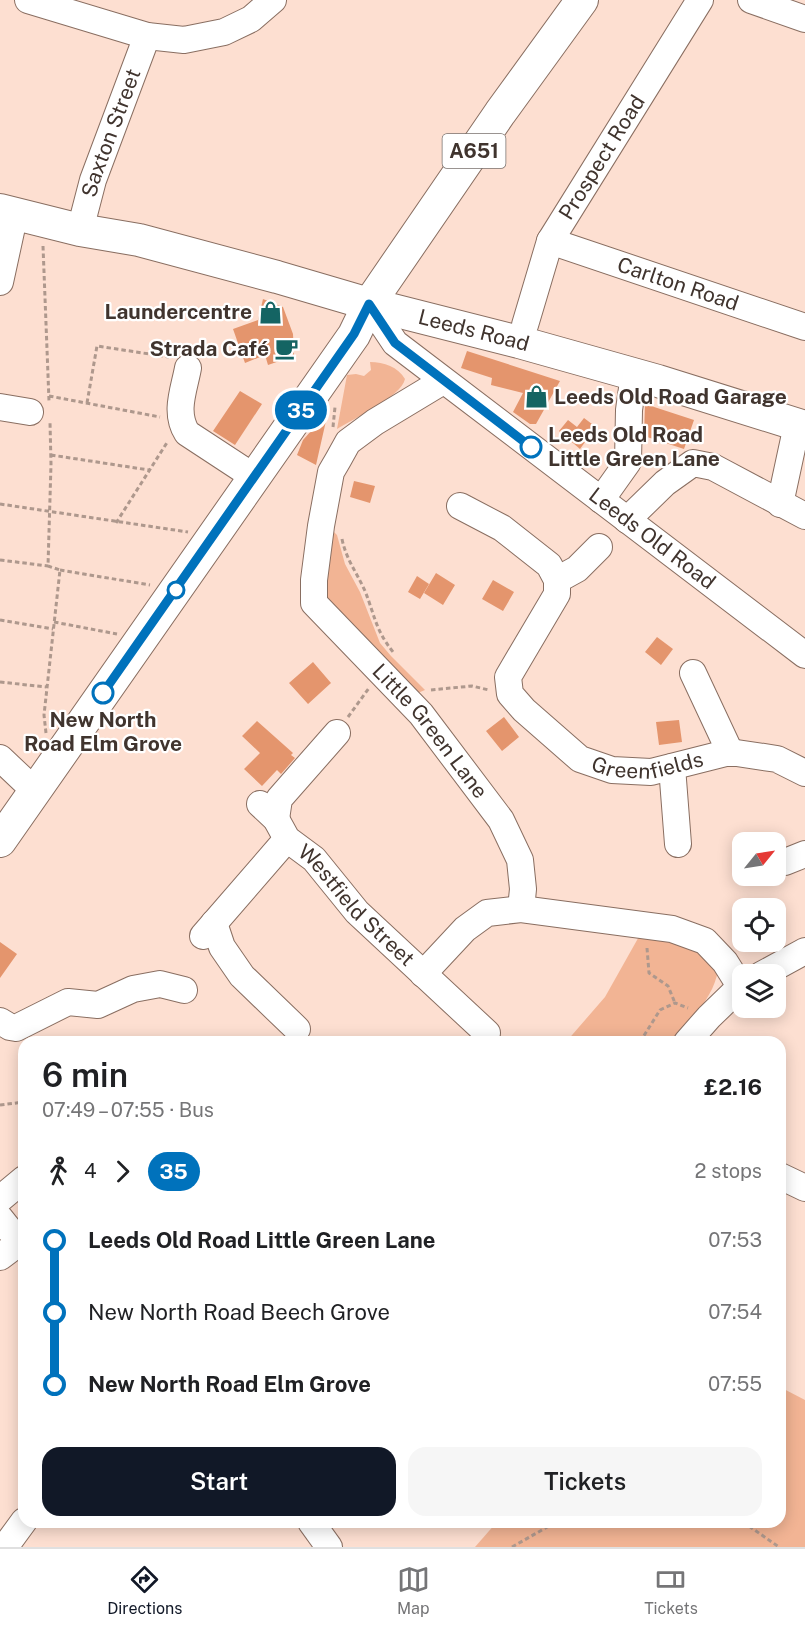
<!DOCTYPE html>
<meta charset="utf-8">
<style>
:root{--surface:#fff;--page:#f6f6f6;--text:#202124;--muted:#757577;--line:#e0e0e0;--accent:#111827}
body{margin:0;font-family:"Public Sans",sans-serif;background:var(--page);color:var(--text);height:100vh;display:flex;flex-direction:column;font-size:22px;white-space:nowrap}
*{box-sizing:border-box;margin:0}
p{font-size:20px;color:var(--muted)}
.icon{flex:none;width:33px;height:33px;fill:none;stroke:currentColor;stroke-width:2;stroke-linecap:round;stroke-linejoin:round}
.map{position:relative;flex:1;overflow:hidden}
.details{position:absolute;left:18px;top:1036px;width:768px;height:492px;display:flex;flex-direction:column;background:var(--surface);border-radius:18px;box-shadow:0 3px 15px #0003}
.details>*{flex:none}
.badge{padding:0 12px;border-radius:20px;font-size:21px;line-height:39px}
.needle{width:39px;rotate:60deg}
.fabs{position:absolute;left:732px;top:832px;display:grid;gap:12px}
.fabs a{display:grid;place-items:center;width:54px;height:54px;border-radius:12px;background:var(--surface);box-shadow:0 3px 15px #0003;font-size:30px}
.map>.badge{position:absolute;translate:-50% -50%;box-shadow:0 0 0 3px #fff}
.legs{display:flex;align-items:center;gap:9px;height:66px;padding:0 24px;font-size:20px}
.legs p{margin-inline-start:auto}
.head{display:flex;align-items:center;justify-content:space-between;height:102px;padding:0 24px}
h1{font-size:33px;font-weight:600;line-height:45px}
.button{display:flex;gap:12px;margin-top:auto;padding:12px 24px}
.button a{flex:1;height:69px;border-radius:18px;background:var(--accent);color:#fff;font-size:24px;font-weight:600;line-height:69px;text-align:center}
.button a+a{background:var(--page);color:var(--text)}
ul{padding:0 24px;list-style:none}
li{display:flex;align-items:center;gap:21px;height:72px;font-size:22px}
li i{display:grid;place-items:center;width:9px;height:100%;margin:0 8px;background:currentColor}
li i::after{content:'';width:15px;height:15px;margin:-8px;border:4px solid;border-radius:50%;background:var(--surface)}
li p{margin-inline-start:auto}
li:first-child i{background:linear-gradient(#0000 50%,currentColor 0)}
li:last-child i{background:linear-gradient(currentColor 50%,#0000 0)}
.menu{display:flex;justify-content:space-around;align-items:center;height:84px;border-top:2px solid var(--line);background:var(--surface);font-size:16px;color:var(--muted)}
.menu a{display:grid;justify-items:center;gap:3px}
.menu .on{color:var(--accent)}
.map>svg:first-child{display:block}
</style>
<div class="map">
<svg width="805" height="1547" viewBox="0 0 805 1547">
<rect width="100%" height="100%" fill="#fddfd1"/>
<!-- green -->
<path fill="#f2b494" d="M370,362c14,0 28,5 35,17 -4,18 -52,40 -68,50l10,-54 9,-1 8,2 7,-6z
M328,526l9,9 8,29 15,28 20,51 11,13 34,34 -12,5 -88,-94z
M641,933l32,8 33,14 12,14c-3,28 -29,52 -47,73h-105l39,-45z
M780,1387l25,13v147h-330l21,-24 284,-1z"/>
<!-- building -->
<path fill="#e4956d" d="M263,299l20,8 10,27 1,22 -26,9 -3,-10 -20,8 -12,-34 25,-9z
M467,351l93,30 -24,43h-6l-17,-12 10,-19 -32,-8 1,-7 -31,-10z
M240,391l22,13 -27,41 -22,-14z
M645,404l49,16 -10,29 -40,-13z
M328,412l-12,53 -19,-10 6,-15z
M584,418l12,9 -16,22 -21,-18 9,-11 9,7z
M354,481l21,5 -5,17 -20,-6z
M436,573l19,12 -12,20 -19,-12z
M417,576l12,8 -9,15 -12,-7z
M493,580l21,12 -11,19 -21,-12z
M657,637l16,12 -12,16 -16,-13z
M313,662l18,21 -23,21 -19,-21z
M504,717l15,20 -17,14 -16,-20z
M679,720l3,22 -23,3 -3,-23z
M257,721l36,32 -2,2 4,3 -14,16 -4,-4 -15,16 -18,-17 16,-16 -18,-17z
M0,942l17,12 -17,24z"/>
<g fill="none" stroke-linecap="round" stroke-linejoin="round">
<defs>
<g id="minor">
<path d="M28,0l119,36 37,4 40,-8 27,-13 22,-19"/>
<path d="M751,0l54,19"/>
<path id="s1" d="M80,230l13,-50 54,-144"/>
<path id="s2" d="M550,241l255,86"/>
<path d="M0,282l15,-69"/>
<path id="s3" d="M369,304l26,39 410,312"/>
<path id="s4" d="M525,325l25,-84 150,-241"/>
<path d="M188,368c-4,22 -14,44 -1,65l67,44"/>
<path id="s5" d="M443,381l-68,41 -27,20 -10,18 -7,12 -10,54 -7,54v23l107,111 80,106 19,40 3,29 -2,20"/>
<path d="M0,407l30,5"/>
<path d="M601,500l27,-38 1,-52 5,-36"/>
<path d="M780,504l17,-79"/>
<path id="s6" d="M460,506l42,22 47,37 8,15v14l-49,83 2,17 14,16 56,49 32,11 39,2 79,-20 47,7 28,14"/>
<path d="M627,520l38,-37 28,-20 20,4 92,49"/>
<path d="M557,580l20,-11 22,-22"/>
<path d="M693,673l37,79"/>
<path d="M0,758l35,33"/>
<path d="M672,767l6,77"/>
<path id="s7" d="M260,804l16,15 11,20 27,20 43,53 130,121"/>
<path d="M276,819l3,-20 58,-66"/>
<path d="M785,862l20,-8"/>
<path d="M214,923l8,24 20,29 55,53"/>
<path d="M203,936l84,-97"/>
<path d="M423,974l42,-45 22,-16 34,-4 151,20 33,12 20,21 15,24"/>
<path d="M761,975l44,-24"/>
<path d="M0,1021l10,6 6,1 52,-26 30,3 35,-16 27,-5 24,6"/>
<path d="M687,1042l22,-25 33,-32"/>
<path d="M780,1176l25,12"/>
<path d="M0,1199l24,-20"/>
<path d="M0,1218l24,30"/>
<path d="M0,1257l20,-15"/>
<path d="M311,1522l18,25"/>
<path d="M5,1547l19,-26"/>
</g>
<g id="major">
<path id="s8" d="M0,210l80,20 59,10 138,37 92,27 150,38 139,39 147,46"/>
<path d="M0,841l354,-506 15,-31 131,-191 82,-113"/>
</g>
</defs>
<!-- minor casing -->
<use href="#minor" stroke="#896e61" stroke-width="28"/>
<!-- major casing -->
<use href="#major" stroke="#896e61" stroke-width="34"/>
<!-- path -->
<path stroke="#ae988d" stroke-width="3" stroke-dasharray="4.5 3" stroke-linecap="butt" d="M43,246l6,155
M49,396l111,21
M87,403l10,-57 72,11
M333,427l2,-20
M51,455l98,15
M0,504l188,28
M116,523l52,-82
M342,539c4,20 15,34 23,52 10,25 10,38 28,61
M0,560l48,6
M60,570l90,15
M0,620l53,9
M54,622l63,12
M0,682l46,5
M431,690l41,-4 17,4
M348,717l21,-29
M46,733l-2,-18 16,-145 -12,-4 3,-102 -1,-42
M647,948l2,25 19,13 7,17
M640,1042l20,-32 15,-7 13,5
M0,1105l24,-3
M743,1522l36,25
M512,1547l37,-21 11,-4"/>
<!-- minor -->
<use href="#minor" stroke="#fff" stroke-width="26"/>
<!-- major -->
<use href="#major" stroke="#fff" stroke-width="32"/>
</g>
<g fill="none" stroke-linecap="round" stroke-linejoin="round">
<defs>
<path id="line-1" d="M103,693l251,-359 15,-30 26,39 136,104"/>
</defs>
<!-- line-1 casing -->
<use href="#line-1" stroke="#fff" stroke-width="14"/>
<!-- line-1 -->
<use href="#line-1" stroke="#0072bc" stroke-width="9"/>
</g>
<!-- icons -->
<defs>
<symbol id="shop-bare" viewBox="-9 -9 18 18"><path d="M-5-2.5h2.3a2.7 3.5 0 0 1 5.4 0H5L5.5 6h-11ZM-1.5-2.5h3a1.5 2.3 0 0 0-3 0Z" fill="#146463" stroke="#fff" stroke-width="2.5" paint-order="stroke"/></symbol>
<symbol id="cafe-bare" viewBox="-9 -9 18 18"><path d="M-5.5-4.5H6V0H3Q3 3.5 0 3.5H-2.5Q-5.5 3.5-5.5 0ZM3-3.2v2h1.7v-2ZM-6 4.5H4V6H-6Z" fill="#146463" stroke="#fff" stroke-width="2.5" paint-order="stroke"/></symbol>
</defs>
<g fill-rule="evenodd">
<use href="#shop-bare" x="254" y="296" width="33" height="33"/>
<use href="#cafe-bare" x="270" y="332" width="33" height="33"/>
<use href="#shop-bare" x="520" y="380" width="33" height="33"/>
</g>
<!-- markers -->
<g fill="#fff" stroke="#0072bc" stroke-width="3">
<circle cx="531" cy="447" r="10"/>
<circle cx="176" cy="590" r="8"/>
<circle cx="103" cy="693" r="10"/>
</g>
<g text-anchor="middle" stroke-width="4.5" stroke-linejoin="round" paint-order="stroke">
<!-- shield labels -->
<rect fill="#fff" stroke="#79716d" stroke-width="1.5" x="442.5" y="134" width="63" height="34" rx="4.5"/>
<g font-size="20" font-weight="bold" fill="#40342e">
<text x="474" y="158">A651</text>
</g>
<!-- street labels -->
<g font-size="21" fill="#40342e" stroke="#fff">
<text dy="7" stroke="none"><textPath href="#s1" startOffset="102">Saxton Street</textPath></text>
<text dy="7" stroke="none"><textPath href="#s4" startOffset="186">Prospect Road</textPath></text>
<text dy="7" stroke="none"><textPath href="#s2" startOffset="135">Carlton Road</textPath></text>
<text dy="7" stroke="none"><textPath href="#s8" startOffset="489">Leeds Road</textPath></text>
<text dy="7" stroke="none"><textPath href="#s3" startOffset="370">Leeds Old Road</textPath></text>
<text dy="7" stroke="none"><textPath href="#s5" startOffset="453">Little Green Lane</textPath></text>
<text dy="7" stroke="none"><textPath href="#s6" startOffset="417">Greenfields</textPath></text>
<text dy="7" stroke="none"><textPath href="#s7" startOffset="141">Westfield Street</textPath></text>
</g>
<!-- poi labels -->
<g font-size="21" font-weight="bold" fill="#40342e" stroke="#fff" text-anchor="end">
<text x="252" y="319">Laundercentre</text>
<text x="269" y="356">Strada Café</text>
<text x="554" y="404" text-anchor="start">Leeds Old Road Garage</text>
</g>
<!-- stop labels -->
<g font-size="21" font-weight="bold" fill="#40342e" stroke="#fff" text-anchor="start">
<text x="548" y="442">Leeds Old Road<tspan x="548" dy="24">Little Green Lane</tspan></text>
<text x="103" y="727" text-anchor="middle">New North<tspan x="103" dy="24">Road Elm Grove</tspan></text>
</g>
</g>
</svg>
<div class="fabs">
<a><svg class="needle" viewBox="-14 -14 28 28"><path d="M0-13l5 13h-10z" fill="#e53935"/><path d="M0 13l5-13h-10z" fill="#757577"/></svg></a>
<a><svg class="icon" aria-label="locate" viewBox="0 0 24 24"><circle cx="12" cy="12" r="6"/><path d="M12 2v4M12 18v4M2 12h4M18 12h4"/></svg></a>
<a><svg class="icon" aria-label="layers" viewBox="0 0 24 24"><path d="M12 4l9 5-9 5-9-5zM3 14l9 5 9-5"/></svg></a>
</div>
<b class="badge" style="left:301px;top:410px;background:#0072bc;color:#fff">35</b>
<section class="details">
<div class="head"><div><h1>6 min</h1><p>07:49 – 07:55 · Bus</p></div><b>£2.16</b></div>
<div class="legs"><svg class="icon" aria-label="walk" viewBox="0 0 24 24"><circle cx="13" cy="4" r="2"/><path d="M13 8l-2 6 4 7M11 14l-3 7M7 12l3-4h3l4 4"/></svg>4<svg class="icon" aria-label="forward" viewBox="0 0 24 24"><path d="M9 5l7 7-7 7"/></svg><b class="badge" style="background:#0072bc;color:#fff">35</b><p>2 stops</p></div>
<ul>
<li><i style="color:#0072bc"></i><b>Leeds Old Road Little Green Lane</b><p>07:53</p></li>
<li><i style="color:#0072bc"></i><span>New North Road Beech Grove</span><p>07:54</p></li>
<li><i style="color:#0072bc"></i><b>New North Road Elm Grove</b><p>07:55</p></li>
</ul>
<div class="button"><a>Start</a><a>Tickets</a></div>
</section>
</div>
<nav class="menu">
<a class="on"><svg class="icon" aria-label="directions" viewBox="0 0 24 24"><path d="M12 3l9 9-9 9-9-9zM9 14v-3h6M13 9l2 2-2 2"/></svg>Directions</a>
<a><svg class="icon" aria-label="map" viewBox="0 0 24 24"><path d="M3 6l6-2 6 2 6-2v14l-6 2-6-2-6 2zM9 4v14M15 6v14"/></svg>Map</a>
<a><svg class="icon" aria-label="tickets" viewBox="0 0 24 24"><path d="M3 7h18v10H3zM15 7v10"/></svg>Tickets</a>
</nav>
